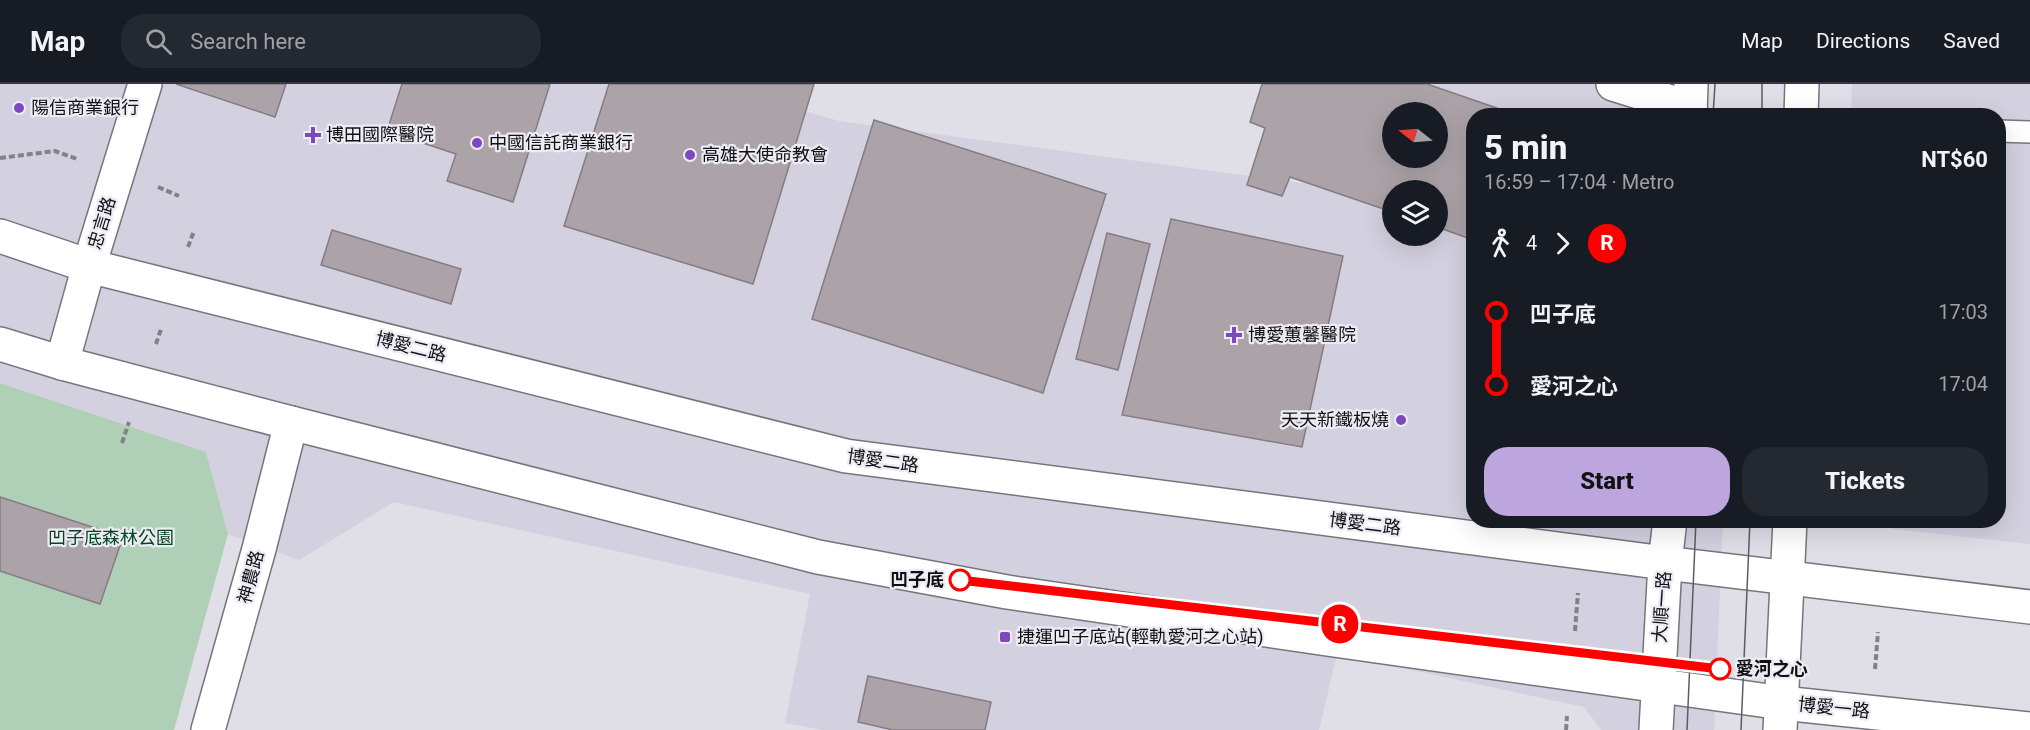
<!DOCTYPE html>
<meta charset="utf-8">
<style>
:root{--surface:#171b24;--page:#242831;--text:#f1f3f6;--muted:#9ea1a6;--line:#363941;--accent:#bca6dd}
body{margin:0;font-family:Roboto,"Noto Sans TC",sans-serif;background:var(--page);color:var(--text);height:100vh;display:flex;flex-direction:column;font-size:22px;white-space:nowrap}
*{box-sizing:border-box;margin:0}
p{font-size:20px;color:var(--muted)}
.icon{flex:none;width:33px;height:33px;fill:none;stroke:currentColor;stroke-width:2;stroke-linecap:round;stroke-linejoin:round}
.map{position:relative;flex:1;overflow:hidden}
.drawer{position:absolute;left:1466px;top:24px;width:540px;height:420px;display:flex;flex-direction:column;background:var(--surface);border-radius:24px;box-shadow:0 6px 24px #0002}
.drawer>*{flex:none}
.badge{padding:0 12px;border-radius:20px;font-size:21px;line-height:39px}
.needle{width:39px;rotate:287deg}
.controls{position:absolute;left:1382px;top:18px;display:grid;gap:12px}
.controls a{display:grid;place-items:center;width:66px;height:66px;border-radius:50%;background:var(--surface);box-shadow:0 6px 24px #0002;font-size:30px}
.map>.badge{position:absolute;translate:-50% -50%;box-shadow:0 0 0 3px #fff}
.legs{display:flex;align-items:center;gap:9px;height:66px;padding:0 18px;font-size:20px}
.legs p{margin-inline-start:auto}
.summary{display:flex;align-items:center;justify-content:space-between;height:102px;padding:0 18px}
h1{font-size:33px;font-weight:800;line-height:45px}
.action{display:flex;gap:12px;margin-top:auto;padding:12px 18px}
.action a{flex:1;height:69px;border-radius:24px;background:var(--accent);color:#111;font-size:24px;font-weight:800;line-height:69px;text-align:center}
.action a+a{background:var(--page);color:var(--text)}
ul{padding:0 18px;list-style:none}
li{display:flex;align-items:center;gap:21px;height:72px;font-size:22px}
li i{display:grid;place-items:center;width:9px;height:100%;margin:0 8px;background:currentColor}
li i::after{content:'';width:15px;height:15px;margin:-8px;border:4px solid;border-radius:50%;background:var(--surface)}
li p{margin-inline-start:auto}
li:first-child i{background:linear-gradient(#0000 50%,currentColor 0)}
li:last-child i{background:linear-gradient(currentColor 50%,#0000 0)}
header{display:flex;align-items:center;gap:36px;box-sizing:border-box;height:84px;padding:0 30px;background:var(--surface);border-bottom:2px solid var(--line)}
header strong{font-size:28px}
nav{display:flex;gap:33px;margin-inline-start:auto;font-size:21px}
.search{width:420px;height:54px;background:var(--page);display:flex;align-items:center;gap:15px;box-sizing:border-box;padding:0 21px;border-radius:24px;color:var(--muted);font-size:22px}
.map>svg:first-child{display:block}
</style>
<header>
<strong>Map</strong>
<div class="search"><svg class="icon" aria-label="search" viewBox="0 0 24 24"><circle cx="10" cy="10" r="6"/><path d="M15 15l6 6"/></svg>Search here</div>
<nav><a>Map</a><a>Directions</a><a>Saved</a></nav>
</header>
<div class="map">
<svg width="2030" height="646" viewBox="0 0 2030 646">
<rect width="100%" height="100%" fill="#e0dee7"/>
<!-- built -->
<path fill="#d3d0e0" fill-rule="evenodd" d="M0,0h708l131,37 516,69 8,-106h269l-3,31 -156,1v404l250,1 -9,209h-113l-17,-23 -247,-53 -18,76h-496l-38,-7 25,-129 -416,-92 -95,58 -71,-26 -22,-82 -206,-69zM1392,28h45v46h-45zM1392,106h45v46h-45z
M1852,0h178v460l-138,-15 -8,-8 114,-1v-404h-147z"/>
<!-- green -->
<path fill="#b0cfb7" d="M0,299l206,69 22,82 -54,196h-174z"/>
<!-- building -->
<path fill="#aba3a8" stroke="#847c81" stroke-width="1.5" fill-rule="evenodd" d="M176,0h110l-11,33z
M402,0h148l-37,118 -66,-21 9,-27 -69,-23z
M609,0h205l-61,200 -189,-58z
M1262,0h165l93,32h-47v124l-36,-13v-37h-45v22l-102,-35 -8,19 -35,-11 18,-57 -15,-6zM1392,28h45v46h-45z
M874,36l232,74 -63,199 -231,-74z
M1171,135l172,37 -41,191 -180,-32z
M332,146l129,39 -10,35 -130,-39z
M1107,149l43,11 -32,126 -42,-11z
M0,413l123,40 -23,67 -100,-33z
M868,592l123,26 -6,28h-92l-35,-8z"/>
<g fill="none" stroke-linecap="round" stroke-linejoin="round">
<defs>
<path id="service" d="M1998,47l32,1"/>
<path id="minor" d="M1613,0l77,24
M62,279l27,-97 56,-182
M208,646l51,-181 32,-126"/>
<path id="tertiary" d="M1690,32l1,-32
M1801,32l1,-32
M1656,646l9,-167 5,-43
M1780,646l10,-210"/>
<path id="secondary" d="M0,152l89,30 757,190 819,107 365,44
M0,260l62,19 229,60 527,134 189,35 327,48 448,63 248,26"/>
</defs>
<!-- service casing -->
<use href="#service" stroke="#76757c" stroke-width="24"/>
<!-- minor casing -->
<use href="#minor" stroke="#76757c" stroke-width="36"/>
<!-- tertiary casing -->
<use href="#tertiary" stroke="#76757c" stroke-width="36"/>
<!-- secondary casing -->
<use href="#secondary" stroke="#76757c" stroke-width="36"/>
<!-- path -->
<path stroke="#828188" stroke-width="4" stroke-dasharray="6 3" stroke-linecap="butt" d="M0,74l55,-7 22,8
M158,103l21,9
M188,163l6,-16
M156,260l5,-15
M122,359l7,-21
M1575,547l3,-38
M1875,585l3,-37
M1566,646l1,-14"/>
<!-- service -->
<use href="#service" stroke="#fff" stroke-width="21"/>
<!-- minor -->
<use href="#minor" stroke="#fff" stroke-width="33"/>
<!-- tertiary -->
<use href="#tertiary" stroke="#fff" stroke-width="33"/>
<!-- secondary -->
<use href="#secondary" stroke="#fff" stroke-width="33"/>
<!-- tram -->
<path stroke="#5c5b60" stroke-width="1.5" d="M1713,32l2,-32
M1762,32v-32
M1687,646l9,-210
M1741,646l9,-210"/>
</g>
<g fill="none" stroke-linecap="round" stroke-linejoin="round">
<defs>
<path id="line-1" d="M960,496l760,89"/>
</defs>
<!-- line-1 casing -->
<use href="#line-1" stroke="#fff" stroke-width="14"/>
<!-- line-1 -->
<use href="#line-1" stroke="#f00" stroke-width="9"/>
</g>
<!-- markers -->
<g fill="#7c48bf" stroke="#edebf4" stroke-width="2">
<circle cx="19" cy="24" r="6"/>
<path d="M310 42h6v6h6v6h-6v6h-6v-6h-6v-6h6z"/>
<circle cx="477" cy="59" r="6"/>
<circle cx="690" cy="71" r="6"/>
<path d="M1231 242h6v6h6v6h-6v6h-6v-6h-6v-6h6z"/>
<circle cx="1401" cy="336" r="6"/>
<rect x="999" y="547" width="12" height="12" rx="3"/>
</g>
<g fill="#fff" stroke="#f00" stroke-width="3">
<circle cx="960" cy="496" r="10"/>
<circle cx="1720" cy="585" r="10"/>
</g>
<g text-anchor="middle" stroke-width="4.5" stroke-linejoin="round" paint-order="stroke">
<!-- poi labels -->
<g font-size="18" fill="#101013" stroke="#edebf4" text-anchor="start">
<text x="31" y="30">陽信商業銀行</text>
<text x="326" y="57">博田國際醫院</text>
<text x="489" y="65">中國信託商業銀行</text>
<text x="702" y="77">高雄大使命教會</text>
<text x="1248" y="257">博愛蕙馨醫院</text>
<text x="1389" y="342" text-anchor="end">天天新鐵板燒</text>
<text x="1017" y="559">捷運凹子底站(輕軌愛河之心站)</text>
</g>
<!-- street labels -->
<g font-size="18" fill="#101013" stroke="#edebf4">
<text transform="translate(102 139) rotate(-73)" y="6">忠言路</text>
<text transform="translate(411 263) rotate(14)" y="6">博愛二路</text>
<text transform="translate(883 377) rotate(8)" y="6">博愛二路</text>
<text transform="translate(1365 440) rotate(7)" y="6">博愛二路</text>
<text transform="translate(251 493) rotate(-75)" y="6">神農路</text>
<text transform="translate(1662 523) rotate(-86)" y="6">大順一路</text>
<text transform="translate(1834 624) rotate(6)" y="6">博愛一路</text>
</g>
<!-- park labels -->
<g font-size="18" fill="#00461f" stroke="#edebf4">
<text x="111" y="460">凹子底森林公園</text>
</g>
<!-- stop labels -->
<g font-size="18" font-weight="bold" fill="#101013" stroke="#edebf4" text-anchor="end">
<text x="944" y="502">凹子底</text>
<text x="1736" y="591" text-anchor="start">愛河之心</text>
</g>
</g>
</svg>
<div class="controls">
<a><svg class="needle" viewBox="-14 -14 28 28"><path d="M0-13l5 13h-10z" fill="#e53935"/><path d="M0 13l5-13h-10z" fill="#9ea1a6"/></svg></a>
<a><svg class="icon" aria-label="layers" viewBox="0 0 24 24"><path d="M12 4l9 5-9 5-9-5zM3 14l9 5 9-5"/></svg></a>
</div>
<b class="badge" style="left:1340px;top:540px;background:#f00;color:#fff">R</b>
<section class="drawer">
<div class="summary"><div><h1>5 min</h1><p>16:59 – 17:04 · Metro</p></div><b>NT$60</b></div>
<div class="legs"><svg class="icon" aria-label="walk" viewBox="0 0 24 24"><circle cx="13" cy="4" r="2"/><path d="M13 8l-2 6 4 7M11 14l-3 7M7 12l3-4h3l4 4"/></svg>4<svg class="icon" aria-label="forward" viewBox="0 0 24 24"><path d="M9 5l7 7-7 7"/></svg><b class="badge" style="background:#f00;color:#fff">R</b></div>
<ul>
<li><i style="color:#f00"></i><b>凹子底</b><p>17:03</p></li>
<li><i style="color:#f00"></i><b>愛河之心</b><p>17:04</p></li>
</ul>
<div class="action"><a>Start</a><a>Tickets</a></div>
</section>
</div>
